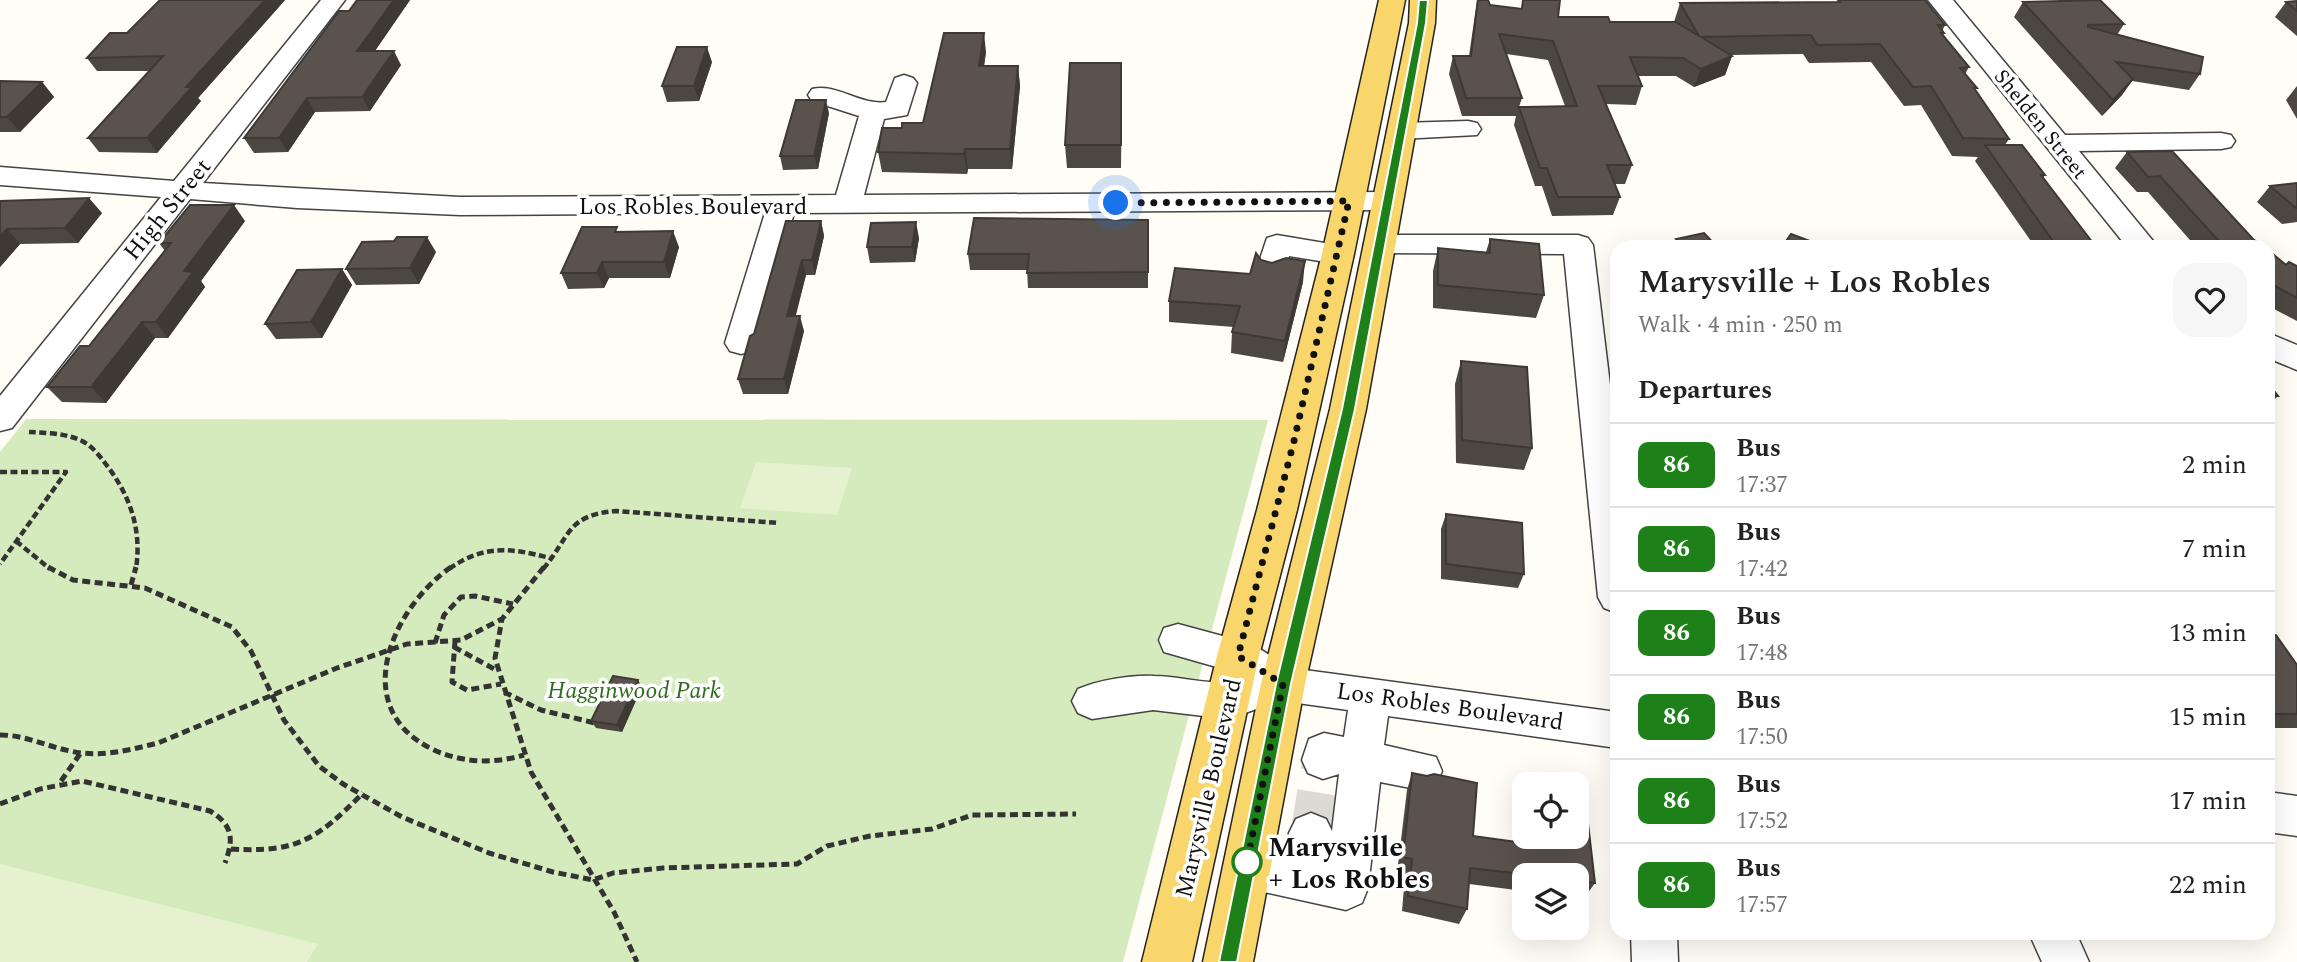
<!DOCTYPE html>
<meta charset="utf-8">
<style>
:root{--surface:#fff;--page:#f6f6f6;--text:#222;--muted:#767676;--line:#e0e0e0}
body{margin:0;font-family:Spectral,serif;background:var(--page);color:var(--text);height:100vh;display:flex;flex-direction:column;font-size:26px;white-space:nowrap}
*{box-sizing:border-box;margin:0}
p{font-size:23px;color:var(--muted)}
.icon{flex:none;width:38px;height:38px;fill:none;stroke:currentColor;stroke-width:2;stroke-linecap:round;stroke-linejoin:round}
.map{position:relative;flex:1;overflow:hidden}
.sheet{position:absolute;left:1610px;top:240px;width:665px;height:700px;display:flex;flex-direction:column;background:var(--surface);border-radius:21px;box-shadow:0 7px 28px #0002}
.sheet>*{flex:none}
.badge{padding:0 14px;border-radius:10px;font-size:24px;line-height:46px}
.controls{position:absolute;left:1512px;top:772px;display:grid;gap:14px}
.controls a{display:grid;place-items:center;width:77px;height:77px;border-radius:14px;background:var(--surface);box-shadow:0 7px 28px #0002;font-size:35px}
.you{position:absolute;width:35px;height:35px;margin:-18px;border:5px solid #fff;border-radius:50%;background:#1a73e8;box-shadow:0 0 0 10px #1a73e833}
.map>.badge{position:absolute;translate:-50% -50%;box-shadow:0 0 0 4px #fff}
h2{padding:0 28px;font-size:26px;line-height:63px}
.round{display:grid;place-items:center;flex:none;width:74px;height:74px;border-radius:21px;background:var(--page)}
.summary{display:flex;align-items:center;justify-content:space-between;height:119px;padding:0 28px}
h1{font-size:33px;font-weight:600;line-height:52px}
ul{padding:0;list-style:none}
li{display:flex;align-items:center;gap:21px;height:84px;padding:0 28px;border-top:2px solid var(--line)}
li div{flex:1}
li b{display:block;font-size:26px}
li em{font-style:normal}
li .badge{min-width:77px;font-weight:700;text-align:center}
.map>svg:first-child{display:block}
</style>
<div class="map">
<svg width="2297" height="962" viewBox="0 0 2297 962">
<rect width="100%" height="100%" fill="#fffdf5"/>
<!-- green -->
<path fill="#d5ebbd" d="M26,419l1242,1 -145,542h-1123v-510z"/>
<!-- pitch -->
<path fill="#e6f2cf" d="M756,462l96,6 -15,47 -97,-7z
M0,864l318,80 -11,18h-307z"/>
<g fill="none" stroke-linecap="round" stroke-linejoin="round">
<!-- minor-tunnel -->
<path stroke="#dbdad3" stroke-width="41" stroke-dasharray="41 21" stroke-linecap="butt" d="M1311,833l12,-73"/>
<defs>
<path id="minor" d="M321,0h24l-142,183 257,14 376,-2 23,-79 -47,-15 -4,-6 4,-6c25,-6 49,17 74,13l9,-24 9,-3 9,3 4,5 -10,32 -23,4 -20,76 524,-3 10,3 4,6 -4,6 -10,3 -594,3 -37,130 -5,8 -11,3 -11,-3 -5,-8 40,-130 -305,2 -163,-7 -107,-9 -178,229 -12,3v-35l161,-199 -161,-12v-18l174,14z
M1928,0h25l112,135 156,-2 10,2 4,6 -4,6 -10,2 -142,2 79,96h-31z
M1468,121l9,2 4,6 -4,6 -77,4 -9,-2 -4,-6 4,-6 9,-2z
M1277,235l71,12 5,7 -5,7 -10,3 -49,-8 -7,22 -11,3 -11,-3 -4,-7 11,-33z
M1379,235h199l10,3 5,7 24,198v170l-13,-5 -6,-11 -34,-343 -185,-1 -10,-2 -5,-7 5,-7z
M2268,333l29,12v25l-29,-12z
M1178,624l74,20 38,24 327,44v36l-229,-32 -4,29 52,12 6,14 -6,14 -15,5 -41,-8 -12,106 -6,15 -16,7 -100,-22 -16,-6 -6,-15 6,-15 16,-6 40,8 3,-21 7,-14 15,-6 15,6 6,12 7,-57 -16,5 -15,-6 -6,-13 7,-21 15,-6 20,4 4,-27 -65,-9 -12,-4 -4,8 -38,14 -76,-9 -61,9 -14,-6 -6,-12 6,-12c22,-9 52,-14 76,-13 29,0 60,12 88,3l-15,-9 -63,-18 -5,-12 5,-12z
M2268,792l29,4v40l-29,-4z
M1631,933h46l1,29h-46z
M2029,933h47l13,29h-47z"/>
<path id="major" d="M1379,0h26l-51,254 -57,256 -38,146 -67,306h-50l75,-306 40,-146 65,-256z
M1410,0h26l-1,23 -69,386 -61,275 -52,278h-50l58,-278 69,-275 79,-386z"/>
</defs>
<!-- minor casing -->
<use href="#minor" stroke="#444" stroke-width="3"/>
<!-- major casing -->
<use href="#major" stroke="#222" stroke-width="3"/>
<!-- path-far1 -->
<path stroke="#333" stroke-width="4.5" stroke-dasharray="7 3.5" stroke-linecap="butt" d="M29,432c17,1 37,1 53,9 10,5 17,14 23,22 25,32 37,66 31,106
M0,472h66l-66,92
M16,541l34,28
M449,569c35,-25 62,-21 101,-11
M543,569c28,-33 23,-54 73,-58l162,12"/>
<!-- path -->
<path stroke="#333" stroke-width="5" stroke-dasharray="8 4.5" stroke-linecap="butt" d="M48,567l25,13 72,8 87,39 19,24 33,69 35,46 24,18 59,33 87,36 64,19 40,8 20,-7 50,-5 134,-4 30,-18 43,-10 62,-7 40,-14 104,-1
M451,567c-61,43 -103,143 -17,183 29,13 59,14 90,5
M544,567l-42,52 -7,39 36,114 83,140 23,50
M131,585l5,-18
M455,641l-3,41 15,8 34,-6
M435,643l9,-28 17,-18 14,-1 38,8
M454,647l42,23
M504,692l37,18 54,13
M0,735c25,0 46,11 70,16 30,7 59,-1 88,-8l179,-75 70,-24 54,-4 41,-21
M61,781l19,-27
M0,804l40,-15 42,-8 128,30c23,14 24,28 15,52
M231,849c67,4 86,-10 132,-56"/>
<!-- minor -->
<use href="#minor" fill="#fff" fill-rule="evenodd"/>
<!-- major -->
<use href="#major" fill="#f9d66b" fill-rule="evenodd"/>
</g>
<!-- wall -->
<path fill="#4d4742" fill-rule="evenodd" d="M160,0h125l-87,98 3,3 -44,52 -58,-1 -11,-14 62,-67h-53l-10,-13 40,-25z
M410,0l-35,51 26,14 -31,46 -55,1 -27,40 -34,1 -10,-15 105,-127z
M1477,0h11l2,5 31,4 2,-9 35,17 52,5h64l6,-19 158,-1v-2l107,25 -3,6 2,2 -1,3 26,31 -4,7 12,14 -2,2 34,49 -4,6 40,30 -2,3 53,69h-61l-60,-86 3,-4 -26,-1 -31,-51 -17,1 -33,-44 -62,1 -6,-9 -73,1 2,1 -7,19 -31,12 -18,-11h-38l4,10 -6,19 -30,-1 26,61 -7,19h-11l6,13 -7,18 -61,1 -10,-30h-7l-21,-61 2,-9h-54l-13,-42 4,-18h16zM1506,54l42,6 17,46 -46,1 3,-9z
M2297,1v35l-22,-19 11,-15z
M2023,2l101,22 -7,11 83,39 -11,16 -57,-9 -10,14 -20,21 -88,-99z
M986,52l-2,14h34l2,20 -8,83h-44l-1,5 -85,-2 -4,-20 24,-24 21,-5z
M712,62l-13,39 -32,1 -5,-16z
M0,81l42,1 12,15 -34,35h-20z
M1122,86l-1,82h-54l-2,-23z
M2297,86v33l-11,-19z
M829,113l-11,56 -35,1 -3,-14z
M2127,152l126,87 10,8h-67l-48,-55h-11l-22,-24z
M2297,183v39l-15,2 -25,-22 13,-16z
M0,201l102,12 -24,30 -58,1 -20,23z
M1148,220v68h-120l-1,-18h-57l-2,-16z
M245,221l-44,60 4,6 -37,51h-13l-49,65 -44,-1 -15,-15 42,-41 76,-95 -6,-8z
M821,221l3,15 -9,39h-9l-11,41 9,15 -16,63h-45l-5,-15 16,-45z
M619,232l60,15 -9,31h-61l-5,10 -36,1 -7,-16z
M919,238l-4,24 -45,1 -3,-16z
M1490,239l54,56 -8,23 -103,-10v-37l5,-23 48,4z
M1676,239l41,8h-44z
M2268,250l18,15 11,1v55l-29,-15z
M436,252l-17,32 -63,1 -10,-16z
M1261,260l11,3 31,19 -20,80 -52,-9 1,-21 2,-5 -65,-5v-21l81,-27z
M342,269l10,16 -30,53 -46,1 -11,-15z
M1461,361l71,87 -8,22 -68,-7 -1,-79z
M2268,383l10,13 -10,10z
M1446,514l78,60 -6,14 -77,-9v-50z
M2268,636l29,29v63h-29z
M642,687l-20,45 -26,-4 -5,-7z
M1412,773l15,3 46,60 42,6 -1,-19 8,-17 73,77 -11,15 -7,-1v-22h-53v16l-55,-7 -2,25 -8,15 -57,-13 3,-36 -8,-2 10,-83z"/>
<!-- shaded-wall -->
<path fill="#3f3936" d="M265,0h20l-87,98 3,3 -44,52 -10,-15 39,-51z
M394,0h16l-45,65 -8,-14z
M984,33l2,19 -5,34 -2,-20z
M707,47l5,15 -13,39 -5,-15z
M394,51l7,14 -31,46 -8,-14z
M1732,56l-7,19 -31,12 7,-18z
M1018,66l2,20 -8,83 -2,-20z
M2133,79l-11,16 -20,21 11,-16z
M42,82l12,15 -34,35 -13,-15z
M307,98l8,14 -27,40 -9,-14z
M826,100l3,13 -11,56 -4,-13z
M965,149l3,20 -1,5 -3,-20z
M89,198l13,15 -24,30 -13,-15z
M234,205l11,16 -44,60 4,6 -37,51 -12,-16 28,-51z
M821,221l3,15 -9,39 -3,-15z
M916,222l3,16 -4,24 -3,-15z
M7,229l13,15 -20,23v-31z
M673,231l6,16 -9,31 -6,-16z
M427,237l9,15 -17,32 -9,-16z
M802,260l4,15 -14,56 -5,-15z
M1305,261l-2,21 -20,80 2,-21z
M602,262l7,16 -5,10 -7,-15z
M342,269l10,16 -30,53 -11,-16z
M800,316l4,15 -16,63 -4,-15z
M142,322l13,16 -49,65 -15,-16z
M638,680l4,7 -20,45 -5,-7z"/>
<!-- building -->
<path fill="#5a524d" stroke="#3f3936" stroke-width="2" d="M160,0h105l-79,87h6l-45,51h-59l75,-82 -76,2 23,-25h17z
M357,0h37l-37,51h37l-32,46 -55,1 -28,40h-35l95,-127h10z
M1478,0h10l2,5 32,4 1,-9h37l-2,17h50l2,5h66l23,14 -19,-33 160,-1 -2,-2h87l20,25h-7l6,8h-3l28,34 -9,1 17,20h-3l35,51 -46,-1 -32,-52 -18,1 -33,-43 -63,1 -6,-10 -110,2 31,19 -31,13 -18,-11 -53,-1 12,29h-44l34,79h-25l13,32h-62l-11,-29h-7l-21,-61 58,-1 -24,-65 -54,-7 23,64h-56l-13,-42h18z
M2100,0l24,24 -36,1v2l115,30 -3,17 -84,-12 17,17 -20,21 -90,-98z
M2297,1v10l-11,-9z
M944,33h40l-5,33h39l-8,83h-45l-1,5 -86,-2 4,-24h20v-5h21z
M677,47h30l-13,39h-32z
M1070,63h51v82h-56z
M0,81l42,1 -35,35h-7z
M796,100h30l-12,56h-34z
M1985,145h37l23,30h-4l55,72h-39z
M2172,151l81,88 10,8h-37l-11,-10 -55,-61 -12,1 -21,-25z
M2297,183v25h-1l-26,-22z
M89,198l-24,30 -58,1 -7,7v-35z
M190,205h44l-50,66 9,1 -37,50h-14l-51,65h-44l33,-41h9l82,-103h-12z
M974,218l174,2v52l-121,1 2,-19h-61z
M786,221h35l-9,39h-10l-15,56h13l-16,63h-46l12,-43 4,-2z
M916,222l-4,25h-45l4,-24z
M582,227h35l-2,5 58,-1 -9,31h-62l-5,11h-36z
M1704,233l13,14h-34l-7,-8z
M1791,234l32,12 -41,1z
M397,237h30l-17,31 -64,1 16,-27 32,-1z
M1490,239l49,5 5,51 -106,-10v-37l52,5z
M2268,250l18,15 3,-3 8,4v32l-29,-16z
M1256,253l5,7 11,3 14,-5 19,3 -20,80 -53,-9 8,-26 -71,-5 6,-33 75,6z
M342,269l-31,53 -46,2 32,-54z
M1461,361l66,6 5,81 -70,-8z
M2268,383l10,13h-10z
M1446,514l76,9 2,51 -78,-10z
M2276,635l21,30v49h-29v-78z
M613,676l25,4 -21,45 -26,-4z
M1412,773l15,3 7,-2 43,9 -4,53 51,7 -2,-37h2v30h53v-22l10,1 8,68 -18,-3v-5h-45l-62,-7 -3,41 -59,-13 4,-37 -9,-2z"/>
<!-- line -->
<path fill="#1e8019" stroke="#fff" stroke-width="2" d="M1419,0h9l-2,23 -71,386 -64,275 -54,278h-18l57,-278 66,-275 75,-386z"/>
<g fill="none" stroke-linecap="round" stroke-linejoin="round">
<!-- walk -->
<path stroke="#111" stroke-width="7" stroke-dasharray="0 12.6" d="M1116,203l233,-2 -55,240 -56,215 45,28 -37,183 1,-5"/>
</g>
<!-- markers -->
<circle fill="#fff" stroke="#1e8019" stroke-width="3.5" cx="1247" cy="862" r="14"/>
<g text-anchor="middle" stroke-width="7" stroke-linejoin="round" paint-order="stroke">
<!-- far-street labels -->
<g font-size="21" fill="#111" stroke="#fff">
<text transform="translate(2041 124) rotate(51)" y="7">Shelden Street</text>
</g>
<!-- street labels -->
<g font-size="24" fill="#111" stroke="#fff">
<text x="693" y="214">Los Robles Boulevard</text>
<text transform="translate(167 209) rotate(-51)" y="8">High Street</text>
<text transform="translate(1450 706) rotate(8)" y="8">Los Robles Boulevard</text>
<text transform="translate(1208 788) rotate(-77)" y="8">Marysville Boulevard</text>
</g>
<!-- park labels -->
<g font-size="24" font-style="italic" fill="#2f6b1f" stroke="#fff">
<text x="634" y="698">Hagginwood Park</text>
</g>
<!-- near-stop labels -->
<g font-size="28" font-weight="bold" fill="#111" stroke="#fff" text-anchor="start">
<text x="1268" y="856">Marysville<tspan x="1268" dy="32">+ Los Robles</tspan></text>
</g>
</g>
</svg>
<div class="controls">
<a><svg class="icon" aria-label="locate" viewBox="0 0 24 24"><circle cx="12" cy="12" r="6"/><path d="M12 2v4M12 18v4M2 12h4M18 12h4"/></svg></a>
<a><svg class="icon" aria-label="layers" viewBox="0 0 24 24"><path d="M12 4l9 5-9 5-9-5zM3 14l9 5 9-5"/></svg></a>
</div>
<div class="you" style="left:1116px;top:203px"></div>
<section class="sheet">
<div class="summary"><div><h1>Marysville + Los Robles</h1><p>Walk · 4 min · 250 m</p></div><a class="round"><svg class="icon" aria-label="heart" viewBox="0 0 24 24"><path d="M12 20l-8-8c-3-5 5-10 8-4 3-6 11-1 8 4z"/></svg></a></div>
<h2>Departures</h2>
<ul>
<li><span class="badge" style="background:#1e8019;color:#fff">86</span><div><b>Bus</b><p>17:37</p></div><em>2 min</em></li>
<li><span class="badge" style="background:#1e8019;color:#fff">86</span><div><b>Bus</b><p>17:42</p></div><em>7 min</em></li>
<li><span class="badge" style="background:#1e8019;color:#fff">86</span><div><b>Bus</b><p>17:48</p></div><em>13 min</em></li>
<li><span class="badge" style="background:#1e8019;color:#fff">86</span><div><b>Bus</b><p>17:50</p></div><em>15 min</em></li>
<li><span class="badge" style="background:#1e8019;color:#fff">86</span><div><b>Bus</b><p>17:52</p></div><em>17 min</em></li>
<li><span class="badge" style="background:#1e8019;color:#fff">86</span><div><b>Bus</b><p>17:57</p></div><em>22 min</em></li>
</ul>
</section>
</div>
